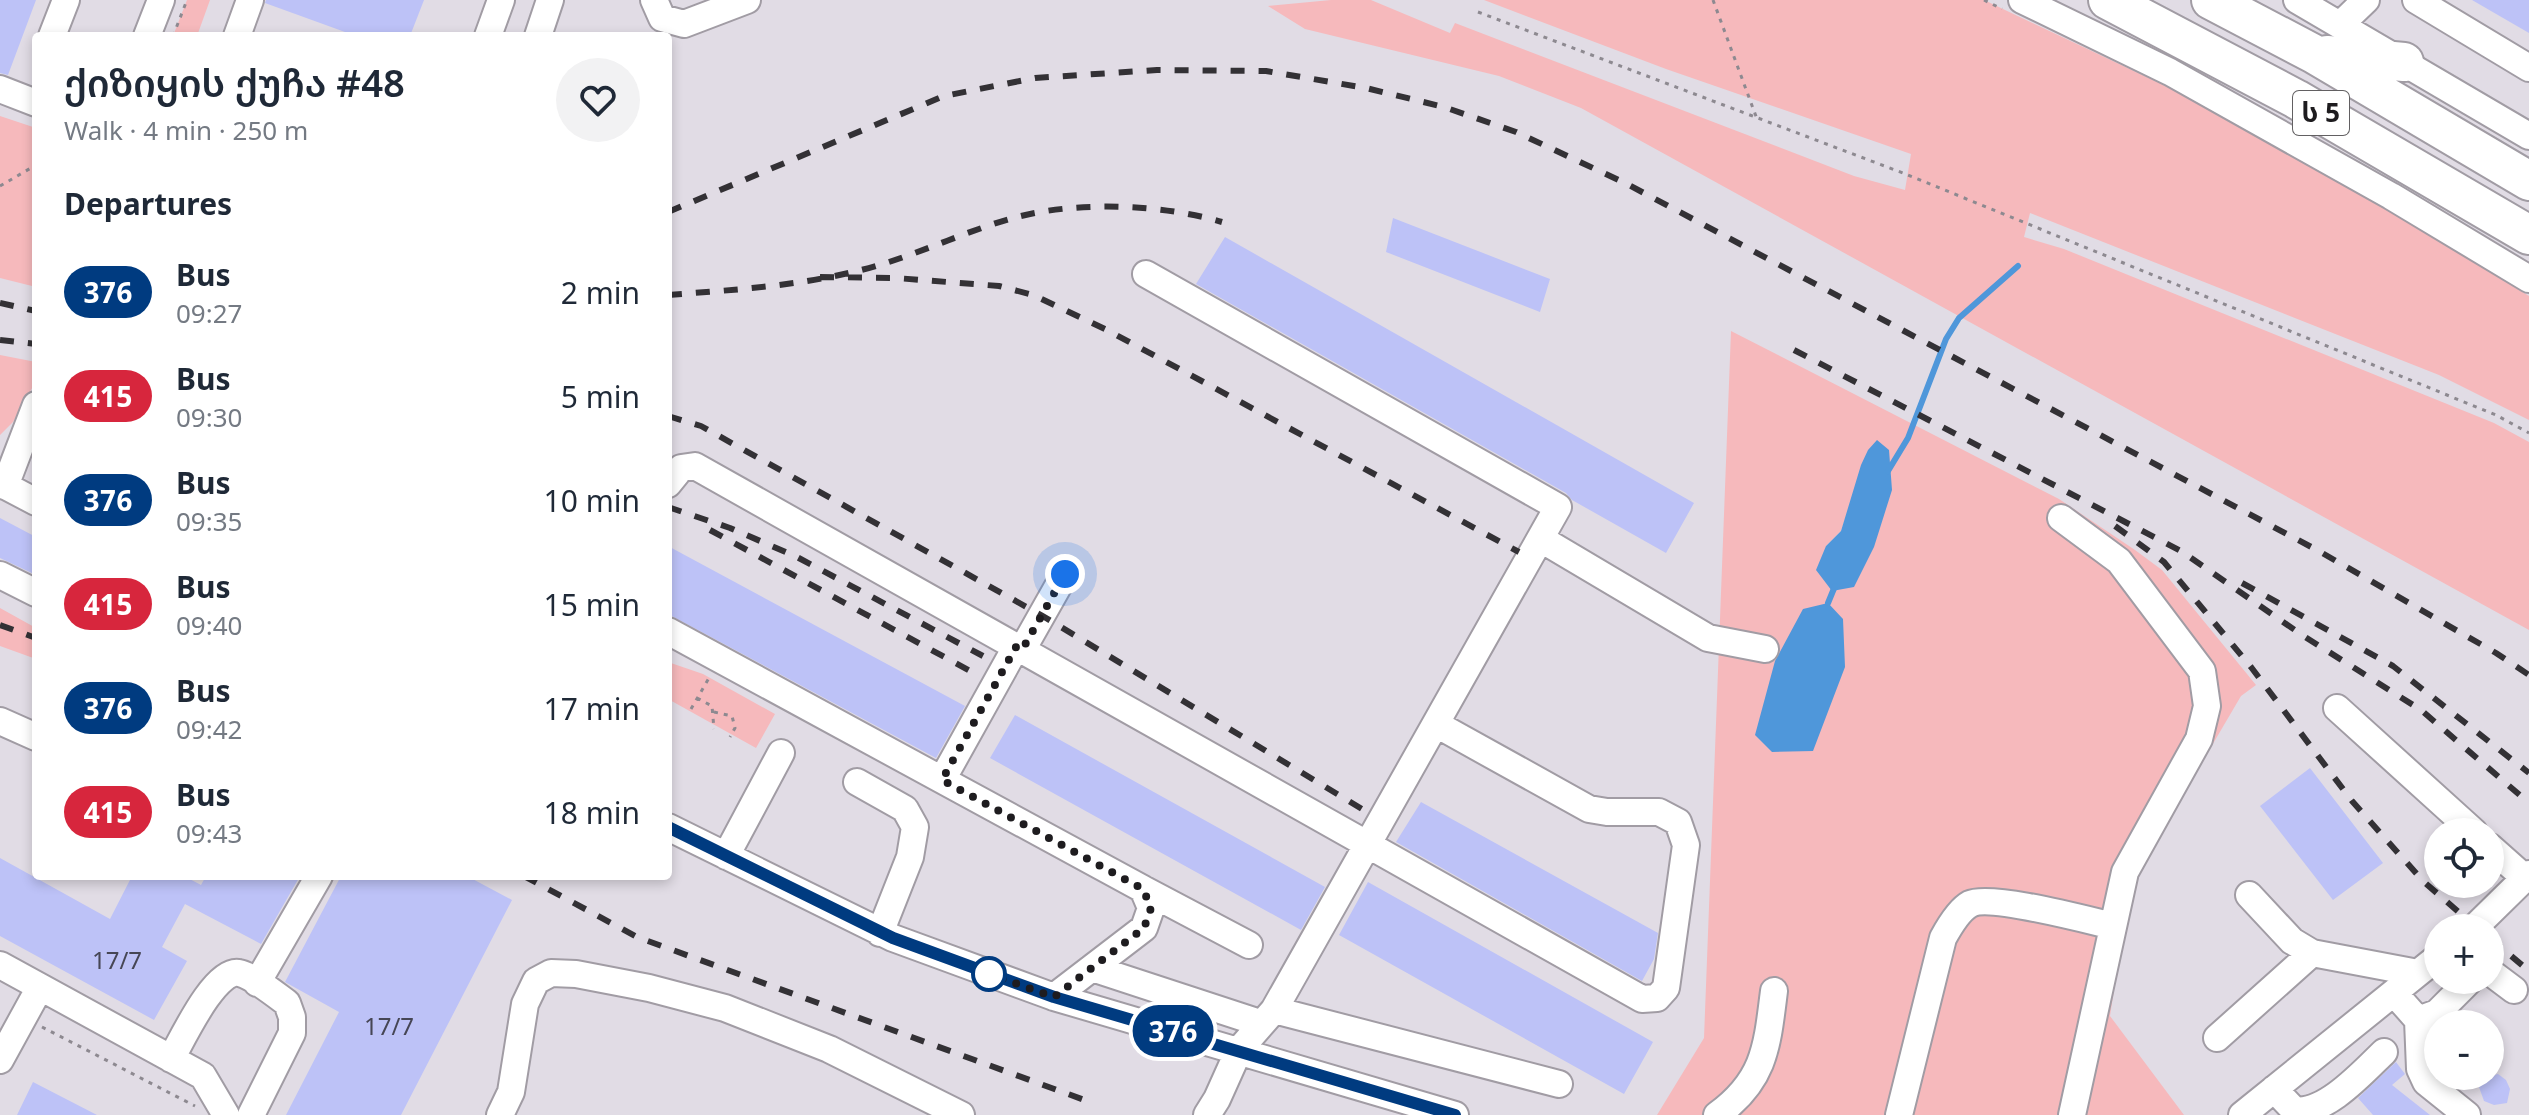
<!DOCTYPE html>
<meta charset="utf-8">
<style>
:root{--surface:#fff;--page:#f2f2f3;--text:#1f2937;--muted:#747a83}
body{margin:0;font-family:Georgia,"Noto Sans Georgian",serif;background:var(--page);color:var(--text);height:100vh;display:flex;flex-direction:column;font-size:30px;white-space:nowrap}
*{box-sizing:border-box;margin:0}
p{font-size:26px;color:var(--muted)}
.icon{flex:none;width:44px;height:44px;fill:none;stroke:currentColor;stroke-width:2;stroke-linecap:round;stroke-linejoin:round}
.map{position:relative;flex:1;overflow:hidden}
.side{position:absolute;left:32px;top:32px;width:640px;height:848px;display:flex;flex-direction:column;background:var(--surface);border-radius:8px;box-shadow:0 4px 12px #0003}
.side>*{flex:none}
.badge{padding:0 16px;border-radius:26px;font-size:28px;line-height:52px}
.tools{position:absolute;left:2424px;top:818px;display:grid;gap:16px}
.tools a{display:grid;place-items:center;width:80px;height:80px;border-radius:50%;background:var(--surface);box-shadow:0 4px 12px #0003;font-size:40px}
.you{position:absolute;width:40px;height:40px;margin:-20px;border:6px solid #fff;border-radius:50%;background:#1a73e8;box-shadow:0 0 0 12px #1a73e833}
.map>.badge{position:absolute;translate:-50% -50%;box-shadow:0 0 0 4px #fff}
h2{padding:0 32px;font-size:30px;line-height:72px}
.round{display:grid;place-items:center;flex:none;width:84px;height:84px;border-radius:42px;background:var(--page)}
.headline{display:flex;align-items:center;justify-content:space-between;height:136px;padding:0 32px}
h1{font-size:38px;font-weight:600;line-height:60px}
ul{padding:0;list-style:none}
li{display:flex;align-items:center;gap:24px;height:104px;padding:0 32px}
li div{flex:1}
li b{display:block;font-size:30px}
li em{font-style:normal}
li .badge{min-width:88px;font-weight:700;text-align:center}
.map>svg:first-child{display:block}
</style>
<div class="map">
<svg width="2529" height="1115" viewBox="0 0 2529 1115">
<rect width="100%" height="100%" fill="#e1dce5"/>
<!-- green -->
<path fill="#f6b9bc" fill-rule="evenodd" d="M187,0h23l-13,36h-24z
M1331,0h40l79,33 5,-10 399,153 51,14 6,-36 -245,-85 -182,-69h500l186,88 209,115 150,93v124l-90,-45 -409,-162 -6,24 40,12 430,174 35,19v188l-948,-522 -82,-32 -194,-47 -37,-23z
M0,116l36,12v159l-36,-9z
M1731,331l328,168 76,51 27,20 94,115 -15,11 -111,189 -20,131 74,99h-527l47,-77zM1868,450l-36,141 -6,-45 15,-15z
M0,355l36,7v19l-23,41 -13,13z
M0,608l36,20v31l-36,-13z
M668,662l35,12 72,40 -19,34 -88,-49z"/>
<!-- water -->
<path fill="#4f97da" d="M1877,440l12,10 3,40 -18,57 -20,40 -22,4 -16,-21 10,-24 15,-15 20,-66 7,-15z
M1828,603l15,16 2,48 -32,84 -41,1 -17,-17 20,-74 28,-52z"/>
<g fill="none" stroke-linecap="round" stroke-linejoin="round">
<!-- stream -->
<path stroke="#4f97da" stroke-width="6" d="M1888,471l20,-33 38,-99 13,-21 59,-52
M1828,603l7,-17"/>
</g>
<!-- building -->
<path fill="#bdc2f7" d="M0,0h36l-28,75 -8,-2z
M266,0h158l-14,36h-54l-91,-33z
M2472,0h57v33z
M1393,218l157,61 -10,33 -154,-60z
M1225,237l469,266 -28,50 -94,-53 -6,-7 -370,-209z
M0,518l36,19v38l-36,-17z
M668,546l297,160 -29,52 -268,-144z
M1015,715l310,172 -24,43 -311,-172z
M2310,768l73,95 -50,37 -73,-94z
M1421,802l237,131 -4,26 -12,22 -246,-139z
M0,858l110,61 22,-43h52l17,9 5,-9h94l-39,68 -76,-40 -23,43 25,14 -33,59 -154,-84z
M341,876h126l45,24 -111,215h-115l53,-103 -54,-30z
M1368,882l285,160 -29,52 -285,-159z
M2396,1062l9,12 -13,11 38,30h-57l-15,-17z
M2498,1074l8,6 4,9 -3,14 -13,2 -10,-4 -5,-14 4,-9z
M33,1082l64,33h-80z"/>
<g fill="none" stroke-linecap="round" stroke-linejoin="round">
<defs>
<path id="minor" d="M654,0l8,18 22,6 63,-24
M2022,0l148,72 221,124 138,83
M2297,0l232,136
M2416,0l113,68
M2340,25l26,-25
M52,36l14,-36
M147,36l14,-36
M237,36l13,-36
M488,36l13,-36
M538,36l12,-36
M0,89l36,14
M1146,274l412,233 -284,503 -35,40 -22,49 -10,16
M0,483l36,19
M668,484l13,-16 14,-2 947,533 15,-1 9,-10 20,-143 -8,-23 -19,-10h-52l-18,-3 -153,-85
M5,486l31,-81
M2061,518l58,43 83,110 5,35 -8,33 -74,133 -53,243
M1541,539l167,99 57,11
M0,575l36,18
M668,631l475,258 8,19 -7,20 -90,69
M1022,650l43,-76
M2337,708l137,124
M0,721l36,16
M942,780l74,-133
M857,782l48,27 10,18 -5,30 -30,76
M668,827l225,111 161,59 401,118
M2490,847l35,31
M726,856l55,-103
M1143,889l106,56
M2249,895l43,46 20,12 106,20
M2474,928l55,-54
M0,965l203,111 23,39
M1092,968l168,55
M2490,972l24,18
M257,983l62,-107
M2394,993l24,27 2,49 6,13 41,33
M1274,1010l285,74
M2418,1020l19,-7 33,-33
M2217,1038l95,-85
M171,1059c11,-19 44,-91 68,-86 12,2 37,22 48,30l5,14v16l-41,82
M0,1060l40,-73
M2274,1089l20,21c31,5 70,-39 90,-58
M500,1115l11,-23 14,-88 11,-23 15,-8 25,1 73,14 76,20 104,41 132,66
M1717,1115c48,-35 50,-68 57,-124
M1899,1115l44,-177c6,-11 16,-28 27,-34 20,-10 117,16 143,22
M2242,1115l196,-158"/>
<path id="highway" d="M2108,0l188,99 233,136
M2211,0l103,54 215,127
M2327,55l77,7"/>
</defs>
<!-- minor casing -->
<use href="#minor" stroke="#a19ca4" stroke-width="30"/>
<!-- highway casing -->
<use href="#highway" stroke="#a19ca4" stroke-width="42"/>
<!-- path -->
<path stroke="#8d8990" stroke-width="3" stroke-dasharray="4 6" stroke-linecap="butt" d="M1713,0l44,119
M1984,0l18,9
M1478,12l425,161 593,242 33,18
M173,36l14,-36
M0,186l36,-21
M697,698l15,8 2,23
M691,709l18,-31
M714,712l18,4 3,12 -5,9
M42,1027l153,79"/>
<!-- minor -->
<use href="#minor" stroke="#fff" stroke-width="26"/>
<!-- highway -->
<use href="#highway" stroke="#fff" stroke-width="38"/>
<!-- rail -->
<path stroke="#333135" stroke-width="6" stroke-dasharray="14 14" stroke-linecap="butt" d="M668,212l276,-116 91,-18 122,-8 109,1 100,17 78,19 72,25 109,51 692,367 179,103 33,22
M820,277l76,1 103,8 34,9 74,35 412,222
M668,295c64,-5 131,-9 193,-25 53,-13 103,-39 156,-53 61,-16 144,-13 205,5
M0,303l36,8
M0,340l36,4
M1794,350l387,201 121,84 119,75 108,93
M668,416l33,10 340,189 321,194
M668,507l62,21 65,28 188,100
M2115,526l49,36 87,105 101,134 71,80 54,47
M710,530l264,143
M2242,583l151,83 136,107
M0,625l36,13
M524,876l113,61 453,165
M2490,938l39,33"/>
</g>
<g fill="none" stroke-linecap="round" stroke-linejoin="round">
<defs>
<path id="line" d="M668,827l225,111 161,59 401,118"/>
</defs>
<!-- line casing -->
<use href="#line" stroke="#fff" stroke-width="18"/>
<!-- line -->
<use href="#line" stroke="#003b80" stroke-width="12"/>
<!-- walk -->
<path stroke="#1e1c1f" stroke-width="8" stroke-dasharray="0 14.4" d="M989,974l65,23 90,-69 7,-20 -8,-19 -201,-109 74,-133 6,3 43,-76"/>
</g>
<!-- markers -->
<circle fill="#fff" stroke="#003b80" stroke-width="4" cx="989" cy="974" r="16"/>
<g text-anchor="middle" stroke-width="6" stroke-linejoin="round" paint-order="stroke">
<!-- number labels -->
<g font-size="24" fill="#464655">
<text x="117" y="969">17/7</text>
<text x="389" y="1035">17/7</text>
</g>
<!-- shield labels -->
<rect fill="#fff" stroke="#626062" stroke-width="2" x="2293" y="91" width="56" height="44" rx="6"/>
<g font-size="26" font-weight="bold" fill="#1e1c1f">
<text x="2321" y="122">ს 5</text>
</g>
</g>
</svg>
<div class="tools">
<a><svg class="icon" aria-label="locate" viewBox="0 0 24 24"><circle cx="12" cy="12" r="6"/><path d="M12 2v4M12 18v4M2 12h4M18 12h4"/></svg></a>
<a>+</a>
<a>−</a>
</div>
<div class="you" style="left:1065px;top:574px"></div>
<b class="badge" style="left:1173px;top:1031px;background:#003b80;color:#fff">376</b>
<section class="side">
<div class="headline"><div><h1>ქიზიყის ქუჩა #48</h1><p>Walk · 4 min · 250 m</p></div><a class="round"><svg class="icon" aria-label="heart" viewBox="0 0 24 24"><path d="M12 20l-8-8c-3-5 5-10 8-4 3-6 11-1 8 4z"/></svg></a></div>
<h2>Departures</h2>
<ul>
<li><span class="badge" style="background:#003b80;color:#fff">376</span><div><b>Bus</b><p>09:27</p></div><em>2 min</em></li>
<li><span class="badge" style="background:#d7263d;color:#fff">415</span><div><b>Bus</b><p>09:30</p></div><em>5 min</em></li>
<li><span class="badge" style="background:#003b80;color:#fff">376</span><div><b>Bus</b><p>09:35</p></div><em>10 min</em></li>
<li><span class="badge" style="background:#d7263d;color:#fff">415</span><div><b>Bus</b><p>09:40</p></div><em>15 min</em></li>
<li><span class="badge" style="background:#003b80;color:#fff">376</span><div><b>Bus</b><p>09:42</p></div><em>17 min</em></li>
<li><span class="badge" style="background:#d7263d;color:#fff">415</span><div><b>Bus</b><p>09:43</p></div><em>18 min</em></li>
</ul>
</section>
</div>
